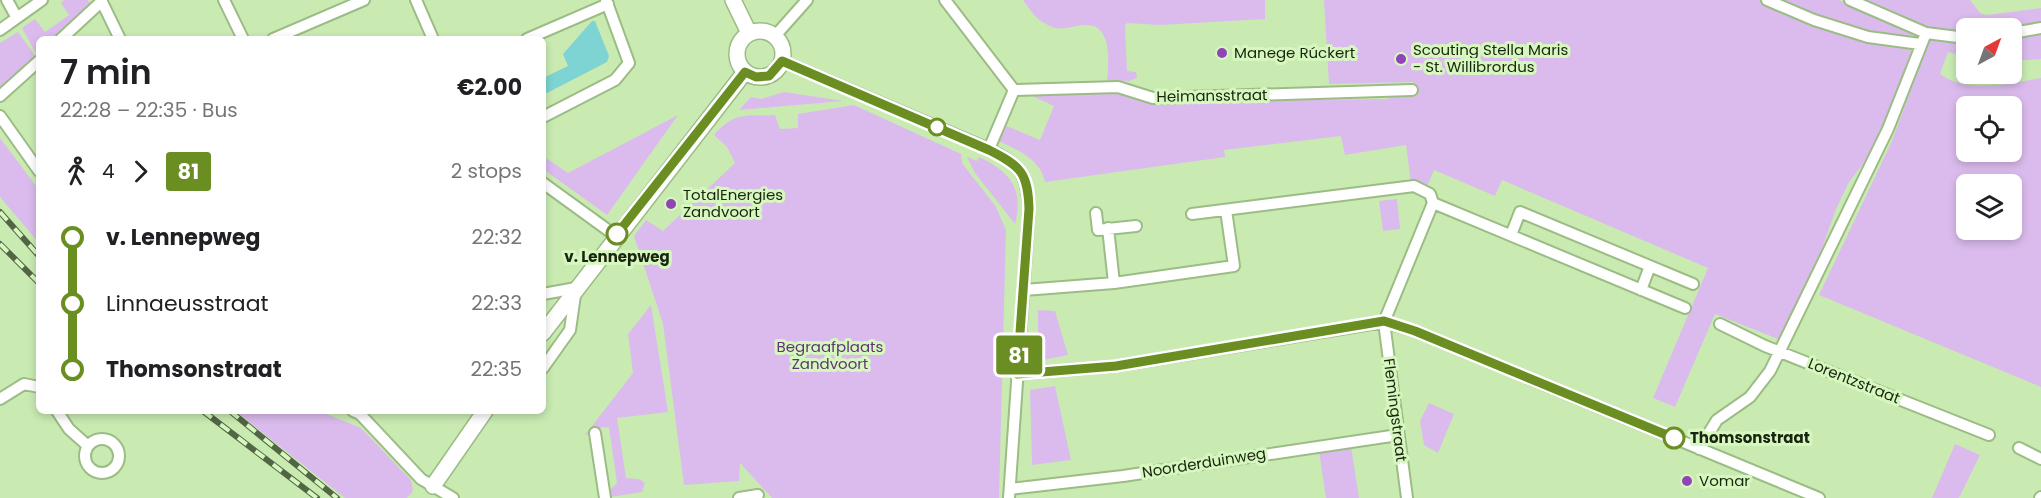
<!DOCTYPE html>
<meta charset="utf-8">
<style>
:root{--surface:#fff;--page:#f2f2f2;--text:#202124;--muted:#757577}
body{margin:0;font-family:Poppins,sans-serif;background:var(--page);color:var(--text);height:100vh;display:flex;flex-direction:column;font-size:22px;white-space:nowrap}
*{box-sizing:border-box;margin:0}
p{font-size:20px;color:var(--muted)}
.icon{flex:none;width:33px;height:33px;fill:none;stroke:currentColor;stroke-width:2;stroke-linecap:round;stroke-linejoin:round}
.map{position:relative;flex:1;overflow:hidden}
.drawer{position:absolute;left:36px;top:36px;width:510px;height:378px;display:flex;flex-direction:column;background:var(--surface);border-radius:9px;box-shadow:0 3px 9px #0003}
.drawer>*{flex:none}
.badge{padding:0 12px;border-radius:4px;font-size:21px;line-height:39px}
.needle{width:39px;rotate:41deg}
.controls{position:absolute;left:1956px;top:18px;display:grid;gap:12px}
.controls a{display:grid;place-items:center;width:66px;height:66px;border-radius:9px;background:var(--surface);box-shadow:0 3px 9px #0003;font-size:30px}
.map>.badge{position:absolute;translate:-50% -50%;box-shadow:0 0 0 3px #fff}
.legs{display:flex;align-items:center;gap:9px;height:66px;padding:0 24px;font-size:20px}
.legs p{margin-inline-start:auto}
.headline{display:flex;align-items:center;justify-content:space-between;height:102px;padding:0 24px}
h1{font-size:33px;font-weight:600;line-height:45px}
ul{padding:0 24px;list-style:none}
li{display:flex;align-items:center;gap:21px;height:66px;font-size:22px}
li i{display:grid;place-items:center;width:9px;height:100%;margin:0 8px;background:currentColor}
li i::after{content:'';width:15px;height:15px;margin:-8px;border:4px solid;border-radius:50%;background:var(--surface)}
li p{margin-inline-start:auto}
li:first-child i{background:linear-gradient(#0000 50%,currentColor 0)}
li:last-child i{background:linear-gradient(currentColor 50%,#0000 0)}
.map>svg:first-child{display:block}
</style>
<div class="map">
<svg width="2041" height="498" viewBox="0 0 2041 498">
<rect width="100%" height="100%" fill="#c9ebb2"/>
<!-- green -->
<path fill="#dbbbed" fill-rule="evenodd" d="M64,0h24l3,5 -35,34h-17l-1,18 -16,-29 13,-9 10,13 24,-17 -8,-12z
M1023,0h242v19l-105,6 -33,-2 -2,3 2,45 9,1 1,6 -8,3 -22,-1c2,-17 5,-55 -20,-55 -13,0 -25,7 -37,1 -13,-5 -20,-16 -27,-26z
M1324,0h515l70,30 6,9 -27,82 -21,38 -18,23 -13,27 -29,82 -24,50 -68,-27 -40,93 -22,-9 55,-130 -206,-88 -7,16 -61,-26 -8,19 -15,-6 -5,-38 -61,10 -4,-19 -117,14 1,7 -180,25c-4,-22 -28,-33 -47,-41l6,-16 36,15 14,-34 -24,-11 88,-3 24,10 245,-3 27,-12 -1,-5 -84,2z
M1859,0h111l10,13 6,2 55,-7v15l-29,5h-46v6l-37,-7z
M18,32l18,25 -36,35v-49z
M2041,33v26l-29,2v-23z
M1935,38l31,6v13l-18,-5 -8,22c27,20 70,10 101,4v309l-222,-92 73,-154 37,-100zM1966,106h46v46h-46zM1966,184h46v46h-46z
M784,92l59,9 -104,9 12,-13 10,2z
M854,105l107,49 1,9 34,44 10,23 -7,268h-227l-32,-35 -1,18 -55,4 -21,-161 -29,-88 12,-16 17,11 72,-68 -8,-16 -13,-12c20,-24 33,-19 61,-20l5,14 18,-1v-14z
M678,115l-71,100 -64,-46v-13l25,17z
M0,138l39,52v53l-39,-46z
M967,157l10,4 2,-4c31,15 45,31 36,67l-40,-51z
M1397,199l3,30 -17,2 -4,-30z
M651,305l17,107 -51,6 9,60 13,1 6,4 -3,9 -31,5 -1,-7 7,-7 -8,-56 -15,1 -3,6 -6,1 48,-62 -5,-39z
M1038,310l17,1 13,44 -30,6z
M1055,386l16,74 -39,5 -2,-75z
M1429,403l25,11 -16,39 -14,-8 -4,-24z
M235,411h84l42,17 50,52 2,11 -6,7h-62z
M1955,444l25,11 -21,43h-27z
M1351,446l8,52h-33l-7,-47z"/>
<!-- water -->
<path fill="#7dd4d2" d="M592,21h3l14,35 -2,6 -64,33v-17l25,-12 -5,-12z"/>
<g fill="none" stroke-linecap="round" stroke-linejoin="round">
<defs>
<path id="street" d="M7,0l10,18
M101,0l19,39
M224,0l19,39
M416,0l17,39
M945,0l69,90
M1767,0l47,20 54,17 52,7
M1850,0l76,33
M0,30l42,-30
M2012,33l29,-5
M775,36l32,-36
M61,39l41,-38
M273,39l91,-39
M527,39l81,-35
M782,61l207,88c32,17 38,24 40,60l-20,289
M1014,90l104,-3 35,11 259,-8
M0,96l39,-35
M0,116l39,55
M543,117l72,-37 14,-17 -23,-63
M989,149l25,-59
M543,183l73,53
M1096,213l2,17 38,-4
M1192,214l222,-28 16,8 3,9
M1108,228l6,55
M1511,235l9,-23 173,72
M1024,290l90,-7 120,-17 -8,-56
M1641,290l9,-24
M543,294l33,-6 -6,42 -27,38
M1720,324l45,22 224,89
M1017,374l99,-8 268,-44 31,9 404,167
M0,399l24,-15 15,3
M57,411l12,18 19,17
M353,411l7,3 61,65 32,19
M595,433l10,65
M85 456a17 17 0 1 1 34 0a17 17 0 1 1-34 0Z
M2019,448l22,11
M1699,449l18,-29 33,-23 20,-26 118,-242 38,-96 40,5
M1010,489l113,-13 275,-41
M739,498l19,-3
M1407,498l-23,-176 49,-119 252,105
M2040,498l1,-1"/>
<path id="secondary" d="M733,0l16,33
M737 54a23 23 0 1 1 46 0a23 23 0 1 1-46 0Z
M543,333l202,-261
M433,486l52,-75"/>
</defs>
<!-- street casing -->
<use href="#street" stroke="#9cbc85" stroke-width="14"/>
<!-- secondary casing -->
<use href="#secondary" stroke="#9cbc85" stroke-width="18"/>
<!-- street -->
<use href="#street" stroke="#fff" stroke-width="10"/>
<!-- secondary -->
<use href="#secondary" stroke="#fff" stroke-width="15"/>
<defs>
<path id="rail" d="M0,212l39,44
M0,244l39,39
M203,411l114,87
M230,411l107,87"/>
</defs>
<!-- rail casing -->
<use href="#rail" stroke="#526544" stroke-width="6"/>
<!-- rail -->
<use href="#rail" stroke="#d6f8bf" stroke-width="4" stroke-dasharray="11" stroke-linecap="butt"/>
</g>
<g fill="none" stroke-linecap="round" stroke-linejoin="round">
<defs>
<path id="line-1" d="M617,234l128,-162 11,5 13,-1 13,-15 207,89c32,16 39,23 40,59l-12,165 99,-8 268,-45 31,10 259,107"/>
</defs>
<!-- line-1 casing -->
<use href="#line-1" stroke="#fff" stroke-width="14"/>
<!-- line-1 -->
<use href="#line-1" stroke="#6b8e23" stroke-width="9"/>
</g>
<!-- markers -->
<g fill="#9044b5" stroke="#d6f8bf" stroke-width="2">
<circle cx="1222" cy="53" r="6"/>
<circle cx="1401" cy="59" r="6"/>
<circle cx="671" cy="204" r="6"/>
<circle cx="1687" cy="481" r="6"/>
</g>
<g fill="#fff" stroke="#6b8e23" stroke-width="3">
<circle cx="937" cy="127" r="8"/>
<circle cx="617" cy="234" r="10"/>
<circle cx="1674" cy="438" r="10"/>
</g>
<g text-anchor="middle" stroke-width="6" stroke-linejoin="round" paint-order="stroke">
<!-- poi labels -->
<g font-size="15" fill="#192510" stroke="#d6f8bf" text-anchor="start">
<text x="1413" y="55">Scouting Stella Maris<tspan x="1413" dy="17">- St. Willibrordus</tspan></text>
<text x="1234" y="58">Manege Rúckert</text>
<text x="683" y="200">TotalEnergies<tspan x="683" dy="17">Zandvoort</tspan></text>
<text x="1699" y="486">Vomar</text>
</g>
<!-- street labels -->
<g font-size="15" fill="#192510" stroke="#d6f8bf">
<text transform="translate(1212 96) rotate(-1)" y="5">Heimansstraat</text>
<text transform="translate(1854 381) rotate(22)" y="5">Lorentzstraat</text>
<text transform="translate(1395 410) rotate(83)" y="5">Flemingstraat</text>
<text transform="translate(1204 463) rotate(-9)" y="5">Noorderduinweg</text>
</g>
<!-- stop labels -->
<g font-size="15" font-weight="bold" fill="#192510" stroke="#d6f8bf">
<text x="617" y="262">v. Lennepweg</text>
<text x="1690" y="443" text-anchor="start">Thomsonstraat</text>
</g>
<!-- park labels -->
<g font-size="15" fill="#603476" stroke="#d6f8bf">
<text x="830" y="352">Begraafplaats<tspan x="830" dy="17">Zandvoort</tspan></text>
</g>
</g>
</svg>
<div class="controls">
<a><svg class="needle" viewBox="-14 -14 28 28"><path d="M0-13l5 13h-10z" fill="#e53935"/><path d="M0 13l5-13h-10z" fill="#757577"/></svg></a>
<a><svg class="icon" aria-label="locate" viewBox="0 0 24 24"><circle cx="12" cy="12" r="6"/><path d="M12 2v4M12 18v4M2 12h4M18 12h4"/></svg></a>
<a><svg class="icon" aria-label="layers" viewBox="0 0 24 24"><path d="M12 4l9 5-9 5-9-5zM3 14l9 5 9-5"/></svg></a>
</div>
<b class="badge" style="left:1019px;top:355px;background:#6b8e23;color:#fff">81</b>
<section class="drawer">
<div class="headline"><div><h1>7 min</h1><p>22:28 – 22:35 · Bus</p></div><b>€2.00</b></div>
<div class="legs"><svg class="icon" aria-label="walk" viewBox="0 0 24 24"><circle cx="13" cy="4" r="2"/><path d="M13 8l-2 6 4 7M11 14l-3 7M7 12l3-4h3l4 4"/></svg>4<svg class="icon" aria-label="forward" viewBox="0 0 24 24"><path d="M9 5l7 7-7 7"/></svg><b class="badge" style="background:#6b8e23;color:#fff">81</b><p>2 stops</p></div>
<ul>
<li><i style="color:#6b8e23"></i><b>v. Lennepweg</b><p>22:32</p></li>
<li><i style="color:#6b8e23"></i><span>Linnaeusstraat</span><p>22:33</p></li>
<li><i style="color:#6b8e23"></i><b>Thomsonstraat</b><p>22:35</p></li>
</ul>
</section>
</div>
